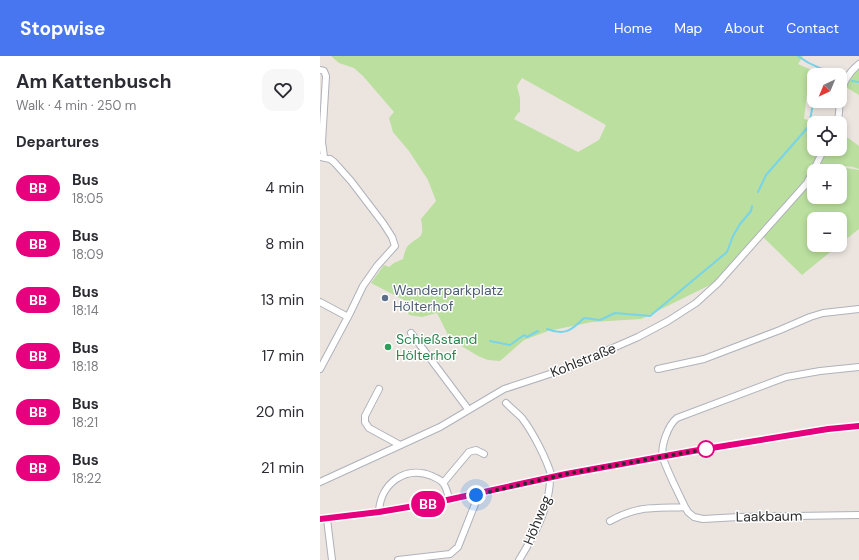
<!DOCTYPE html>
<meta charset="utf-8">
<style>
:root{--surface:#fff;--page:#f7f7f7;--text:#2b2b33;--muted:#7c7c81;--accent:#4876f0}
body{margin:0;font-family:"DM Sans",sans-serif;background:var(--page);color:var(--text);height:100vh;display:flex;flex-direction:column;font-size:15px;white-space:nowrap}
*{box-sizing:border-box;margin:0}
p{font-size:13px;color:var(--muted)}
.icon{flex:none;width:22px;height:22px;fill:none;stroke:currentColor;stroke-width:2;stroke-linecap:round;stroke-linejoin:round}
.map{position:relative;flex:1;overflow:hidden}
.drawer{display:flex;flex-direction:column;background:var(--surface);width:320px}
.drawer>*{flex:none}
.badge{padding:0 8px;border-radius:13px;font-size:14px;line-height:26px}
.needle{width:26px;rotate:224deg}
.tools{position:absolute;left:487px;top:12px;display:grid;gap:8px}
.tools a{display:grid;place-items:center;width:40px;height:40px;border-radius:8px;background:var(--surface);box-shadow:0 2px 6px #0003;font-size:20px}
.you{position:absolute;width:20px;height:20px;margin:-10px;border:3px solid #fff;border-radius:50%;background:#1a73e8;box-shadow:0 0 0 6px #1a73e833}
.map>.badge{position:absolute;translate:-50% -50%;box-shadow:0 0 0 2px #fff}
h2{padding:0 16px;font-size:15px;line-height:36px}
.round{display:grid;place-items:center;flex:none;width:42px;height:42px;border-radius:12px;background:var(--page)}
.head{display:flex;align-items:center;justify-content:space-between;height:68px;padding:0 16px}
h1{font-size:19px;font-weight:700;line-height:30px}
ul{padding:0;list-style:none}
li{display:flex;align-items:center;gap:12px;height:56px;padding:0 16px}
li div{flex:1}
li b{display:block;font-size:15px}
li em{font-style:normal}
li .badge{min-width:44px;font-weight:700;text-align:center}
header{display:flex;align-items:center;gap:24px;box-sizing:border-box;height:56px;padding:0 20px;background:var(--accent);color:#fff}
header strong{font-size:19px}
nav{display:flex;gap:22px;margin-inline-start:auto;font-size:14px}
main{display:flex;flex:1;min-height:0}
.map>svg:first-child{display:block}
</style>
<header>
<strong>Stopwise</strong>
<nav><a>Home</a><a>Map</a><a>About</a><a>Contact</a></nav>
</header>
<main>
<section class="drawer">
<div class="head"><div><h1>Am Kattenbusch</h1><p>Walk · 4 min · 250 m</p></div><a class="round"><svg class="icon" aria-label="heart" viewBox="0 0 24 24"><path d="M12 20l-8-8c-3-5 5-10 8-4 3-6 11-1 8 4z"/></svg></a></div>
<h2>Departures</h2>
<ul>
<li><span class="badge" style="background:#e6007e;color:#fff">BB</span><div><b>Bus</b><p>18:05</p></div><em>4 min</em></li>
<li><span class="badge" style="background:#e6007e;color:#fff">BB</span><div><b>Bus</b><p>18:09</p></div><em>8 min</em></li>
<li><span class="badge" style="background:#e6007e;color:#fff">BB</span><div><b>Bus</b><p>18:14</p></div><em>13 min</em></li>
<li><span class="badge" style="background:#e6007e;color:#fff">BB</span><div><b>Bus</b><p>18:18</p></div><em>17 min</em></li>
<li><span class="badge" style="background:#e6007e;color:#fff">BB</span><div><b>Bus</b><p>18:21</p></div><em>20 min</em></li>
<li><span class="badge" style="background:#e6007e;color:#fff">BB</span><div><b>Bus</b><p>18:22</p></div><em>21 min</em></li>
</ul>
</section>
<div class="map">
<svg width="539" height="504" viewBox="0 0 539 504">
<rect width="100%" height="100%" fill="#ece5df"/>
<!-- green -->
<path fill="#badf9e" fill-rule="evenodd" d="M11,0h472l-5,8 20,9 -1,2h-3v5l-7,13 -3,26 15,4h-5v26h9l-17,33 -90,100 -75,37 -49,3 -44,9 -24,9 -24,21 -12,-1 -10,-4 -28,-17 -13,-26 -15,4 -13,-2 -5,-15 -33,-17 13,-18 5,2 5,-4 9,-4c1,-3 2,-9 4,-12 12,-13 18,-6 14,-28l15,-18 -8,-21 -19,-29 -16,-19 -4,-14 5,-6 -31,-36 -9,-8 -15,-5zM202,22l84,47 -7,15 -21,12 -64,-33 4,-6 2,-1v-14l-3,-12z
M539,9v30l-15,-9z
M520,76l19,14v23c-18,-7 -28,2 -45,2v6l-6,4 17,-32h15z
M520,111l19,3v59l-19,15v-25h-26v26h25l-37,30 -40,-39 45,-53 7,-5v19h26v-26h-15z"/>
<g fill="none" stroke-linecap="round" stroke-linejoin="round">
<!-- stream -->
<path stroke="#78d4e8" stroke-width="2" d="M478,0c13,10 27,15 43,17
M501,19l4,-4
M532,25l7,1
M438,136l8,-17 43,-49 5,-28
M227,273c18,7 25,1 37,-11l16,2 15,-7 35,3 77,-64 6,-16 7,-12 11,-13 1,-5
M170,285l20,4 14,-10 3,2 11,-6"/>
<defs>
<path id="minor" d="M0,14l4,1 2,5 -4,66 2,15
M517,67c3,-9 2,-16 3,-26 2,-13 9,-25 19,-33
M0,101l10,2 4,3 17,19 32,42 9,14 3,9 -18,20 -14,20 -13,27 -30,56
M0,246l28,15
M91,277l57,76
M539,311l-39,4 -34,6 -109,41c-9,7 -17,29 -14,40 5,15 15,34 22,49l3,5 6,5 9,2 36,-2 120,-2
M338,313l46,-10 76,-29 30,-13 13,-4 36,-4
M59,333l-14,27v6l4,6 31,17
M186,347c5,5 11,10 16,15 12,16 24,40 30,59
M0,426l120,-55 64,-38 61,-20 73,-32 30,-16 28,-18 22,-20 89,-100 17,-34
M123,427l26,-31 7,-2 8,4
M59,456c1,-28 26,-47 53,-36 3,2 8,3 10,6 5,5 6,12 7,18
M0,463l59,-7 59,-10 128,-28 115,-21 147,-24 31,-3
M7,463l5,41
M290,465c14,-8 30,-13 46,-13 10,-1 19,0 29,-1
M78,504l52,-6 8,-7 17,-43 1,-9
M199,504c15,-24 31,-53 31,-82"/>
</defs>
<!-- minor casing -->
<use href="#minor" stroke="#afb2bb" stroke-width="8"/>
<!-- minor -->
<use href="#minor" stroke="#fff" stroke-width="6"/>
</g>
<g fill="none" stroke-linecap="round" stroke-linejoin="round">
<defs>
<path id="line" d="M0,463l59,-7 59,-10 128,-28 127,-23 135,-22 31,-3"/>
</defs>
<!-- line casing -->
<use href="#line" stroke="#fff" stroke-width="9"/>
<!-- line -->
<use href="#line" stroke="#e6007e" stroke-width="6"/>
<!-- walk -->
<path stroke="#2b2b2b" stroke-width="4" stroke-dasharray="0 7.2" d="M156,439l90,-21 140,-25"/>
</g>
<!-- markers -->
<circle fill="#5c6f8a" stroke="#fff" stroke-width="1.5" cx="65" cy="242" r="4"/>
<circle fill="#2e9e5b" stroke="#fff" stroke-width="1.5" cx="68" cy="291" r="4"/>
<circle fill="#fff" stroke="#e6007e" stroke-width="2" cx="386" cy="393" r="8"/>
<g text-anchor="middle" stroke-width="3" stroke-linejoin="round" paint-order="stroke">
<!-- service labels -->
<g font-size="14" fill="#4e5e75" stroke="#fff" text-anchor="start">
<text x="73" y="239">Wanderparkplatz<tspan x="73" dy="16">Hölterhof</tspan></text>
</g>
<!-- leisure labels -->
<g font-size="14" fill="#27864d" stroke="#fff" text-anchor="start">
<text x="76" y="288">Schießstand<tspan x="76" dy="16">Hölterhof</tspan></text>
</g>
<!-- street labels -->
<g font-size="14" fill="#2b2b2b" stroke="#fff">
<text transform="translate(263 304) rotate(-22)" y="5">Kohlstraße</text>
<text transform="translate(449 460) rotate(-1)" y="5">Laakbaum</text>
<text transform="translate(217 464) rotate(-68)" y="5">Höhweg</text>
</g>
</g>
</svg>
<div class="tools">
<a><svg class="needle" viewBox="-14 -14 28 28"><path d="M0-13l5 13h-10z" fill="#e53935"/><path d="M0 13l5-13h-10z" fill="#7c7c81"/></svg></a>
<a><svg class="icon" aria-label="locate" viewBox="0 0 24 24"><circle cx="12" cy="12" r="6"/><path d="M12 2v4M12 18v4M2 12h4M18 12h4"/></svg></a>
<a>+</a>
<a>−</a>
</div>
<div class="you" style="left:156px;top:439px"></div>
<b class="badge" style="left:108px;top:448px;background:#e6007e;color:#fff">BB</b>
</div>
</main>
